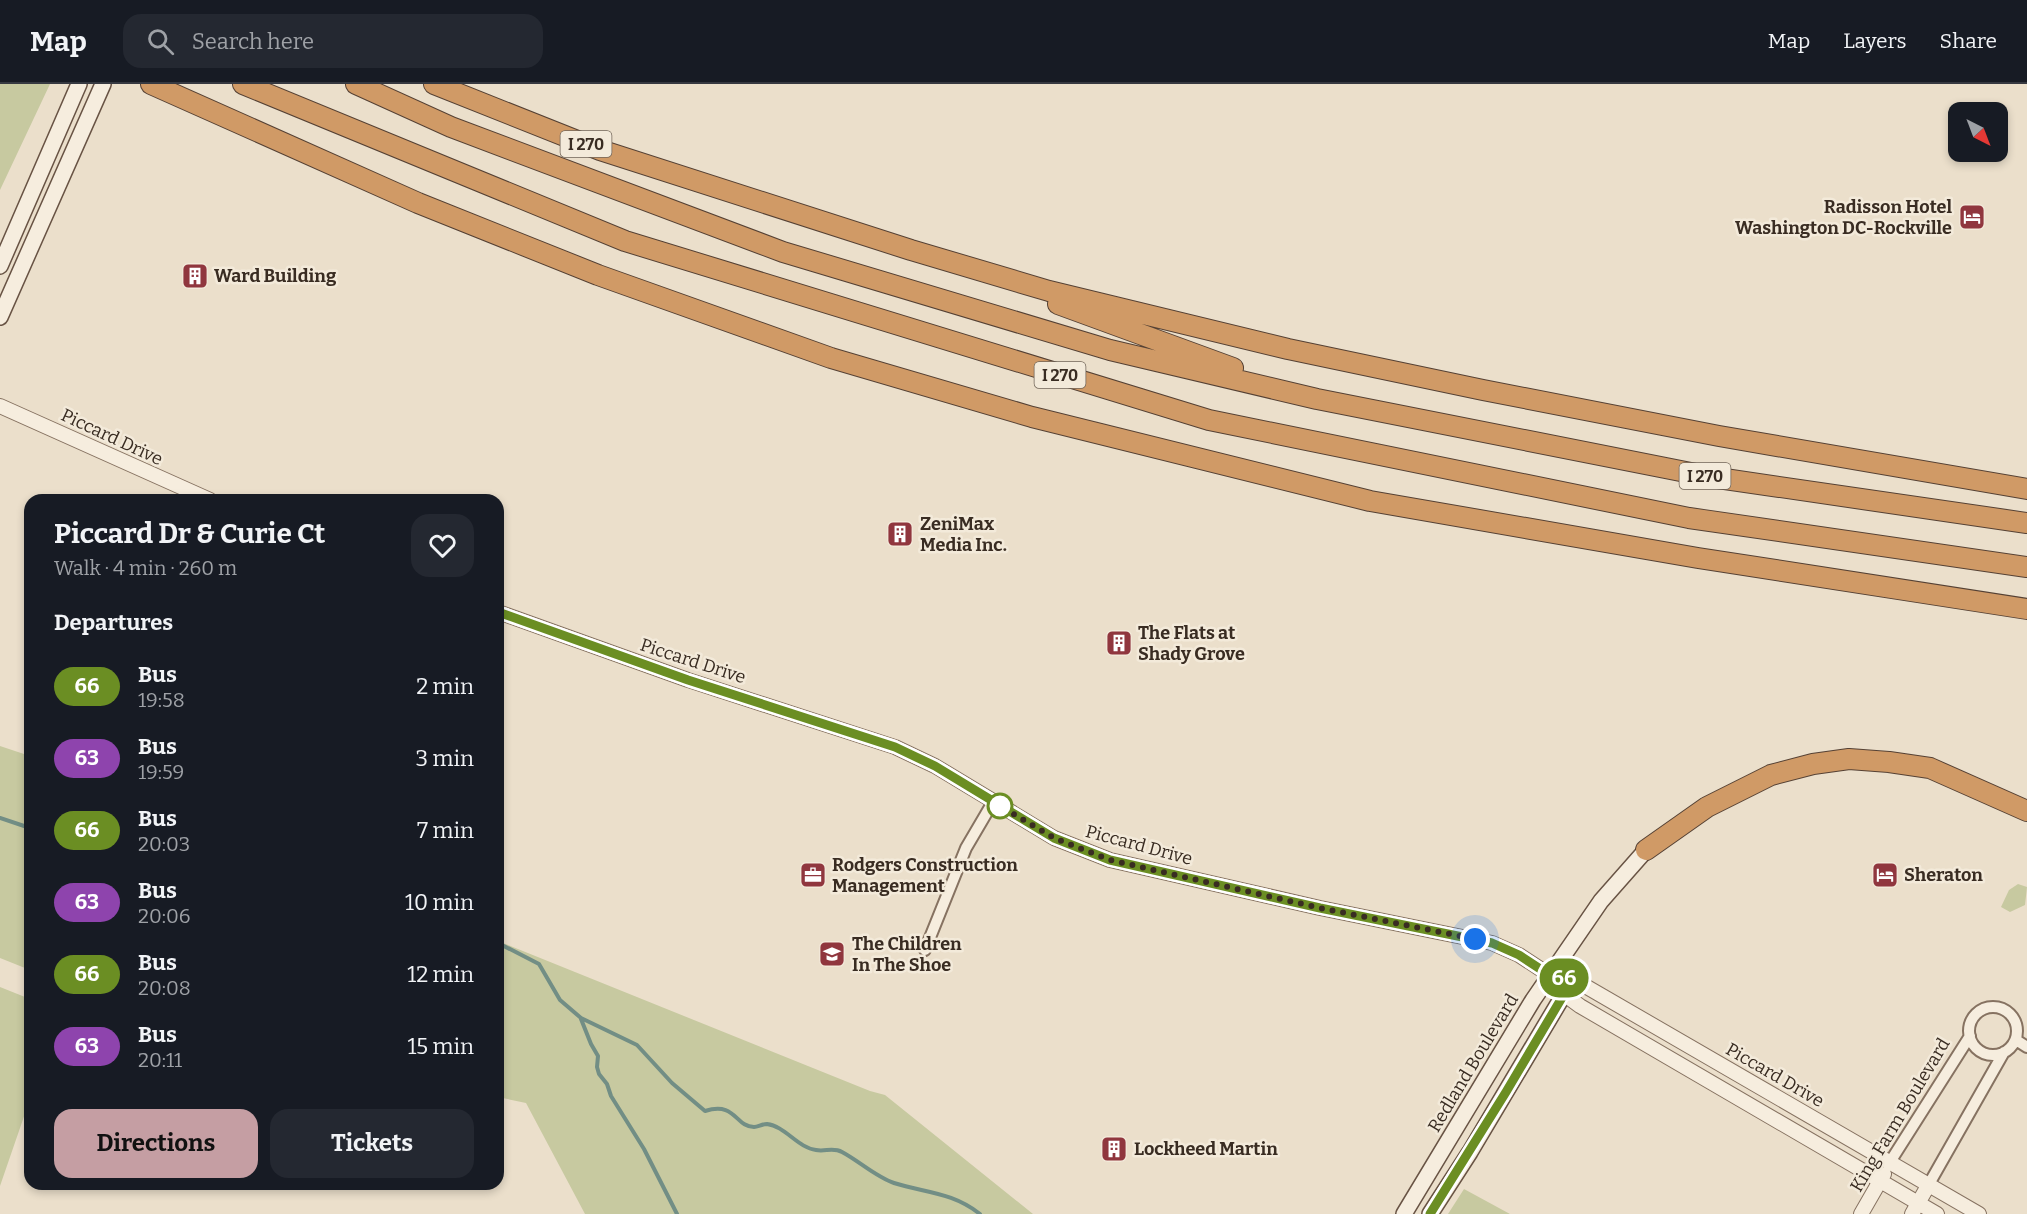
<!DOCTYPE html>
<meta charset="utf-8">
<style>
:root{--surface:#171b24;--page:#242831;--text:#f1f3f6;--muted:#9ea1a6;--line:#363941;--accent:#c59ea3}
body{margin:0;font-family:Bitter,serif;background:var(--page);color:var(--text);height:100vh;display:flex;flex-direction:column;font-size:22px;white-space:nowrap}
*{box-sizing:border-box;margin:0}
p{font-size:20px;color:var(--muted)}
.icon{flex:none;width:33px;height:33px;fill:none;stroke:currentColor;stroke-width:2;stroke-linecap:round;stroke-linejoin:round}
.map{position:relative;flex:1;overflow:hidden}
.sheet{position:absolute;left:24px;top:410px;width:480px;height:696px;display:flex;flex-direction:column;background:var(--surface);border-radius:18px;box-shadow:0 3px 9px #0003}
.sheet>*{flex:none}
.badge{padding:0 12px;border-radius:20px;font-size:21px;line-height:39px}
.needle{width:39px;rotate:138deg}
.fabs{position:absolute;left:1948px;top:18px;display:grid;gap:12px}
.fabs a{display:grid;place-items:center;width:60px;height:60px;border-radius:12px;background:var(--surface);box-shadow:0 3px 9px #0003;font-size:30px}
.you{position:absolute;width:30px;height:30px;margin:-15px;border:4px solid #fff;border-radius:50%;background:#1a73e8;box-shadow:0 0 0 9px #1a73e833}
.map>.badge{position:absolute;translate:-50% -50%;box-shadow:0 0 0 3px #fff}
h2{padding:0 30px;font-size:22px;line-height:54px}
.round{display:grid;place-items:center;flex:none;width:63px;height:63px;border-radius:18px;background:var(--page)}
.headline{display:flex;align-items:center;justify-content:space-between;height:102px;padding:0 30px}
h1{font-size:28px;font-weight:700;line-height:45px}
.action{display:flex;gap:12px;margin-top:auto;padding:12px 30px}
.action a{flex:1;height:69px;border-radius:18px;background:var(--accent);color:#111;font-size:24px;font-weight:700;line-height:69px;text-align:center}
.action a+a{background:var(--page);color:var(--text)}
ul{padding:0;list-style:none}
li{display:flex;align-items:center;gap:18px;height:72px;padding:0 30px}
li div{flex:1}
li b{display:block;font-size:22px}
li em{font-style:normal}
li .badge{min-width:66px;font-weight:700;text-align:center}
header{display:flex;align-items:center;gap:36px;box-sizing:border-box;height:84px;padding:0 30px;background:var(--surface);border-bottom:2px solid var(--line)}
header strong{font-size:28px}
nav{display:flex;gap:33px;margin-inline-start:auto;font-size:21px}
.search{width:420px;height:54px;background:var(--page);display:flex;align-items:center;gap:15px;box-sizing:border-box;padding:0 21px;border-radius:18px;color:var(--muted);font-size:22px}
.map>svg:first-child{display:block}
</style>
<header>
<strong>Map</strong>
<div class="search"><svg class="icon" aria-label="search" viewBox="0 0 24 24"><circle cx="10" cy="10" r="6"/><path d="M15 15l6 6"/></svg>Search here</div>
<nav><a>Map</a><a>Layers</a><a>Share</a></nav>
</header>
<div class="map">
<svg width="2027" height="1130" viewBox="0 0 2027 1130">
<rect width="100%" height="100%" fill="#ebdfcb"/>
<!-- green -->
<path fill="#c7c9a0" d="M0,0h50l-50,106z
M0,662l30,10v214l-30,-12z
M2018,800l9,3 -2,18 -15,7 -9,-5 8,-17z
M498,857l372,150 15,4 148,119h-448l-59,-111 -28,-6z
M0,903l30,12v100l-30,87z
M1464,1105l46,25h-62z"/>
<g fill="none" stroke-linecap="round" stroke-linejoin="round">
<!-- stream -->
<path stroke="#728e85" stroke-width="4" d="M0,734l30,10
M498,859l41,21 21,36 21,18 56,27 35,38 33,28c31,-10 30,16 49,16 4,0 8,-3 13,-3 18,2 31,24 49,26 9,2 17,-3 26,2 17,9 34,25 52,31 32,10 58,9 86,31
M581,935l10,25 7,12 -1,11 2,7 8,10 4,12 33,53 33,65"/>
<defs>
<path id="minor" d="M925,866l41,-102 27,-46
M1969 947a24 24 0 1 1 48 0a24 24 0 1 1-48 0Z
M2016,956l11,7
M1890,1078l80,-126
M1929,1100l75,-132"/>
<path id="tertiary" d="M0,322l210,94
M498,528l190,68 207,67 40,19 119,72 56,22 210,48 172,35 27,12 32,21 14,19 15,11 357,208
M1562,894l11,1 406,235
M1861,1130l23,-40
M1912,1130l17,-30"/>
<path id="secondary" d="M0,182l79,-182
M0,233l103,-233
M1404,1130l129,-214 68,-99 45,-51
M1430,1130l40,-62 103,-173"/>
<path id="motorway" d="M151,0l267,119 180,72 233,83 201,59 338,84 328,57 329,51
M243,0l382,157 584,179 480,98 338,49
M356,0l95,43 332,125 327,98 207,49 394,78 316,46
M434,0l166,66 311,100 138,41 239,58 195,41 236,46 308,53
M1058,220l175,64
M1646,766l61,-43 64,-32 42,-11 36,-5 40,3 41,6 97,43"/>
</defs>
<!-- minor casing -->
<use href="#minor" stroke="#867261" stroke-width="14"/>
<!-- tertiary casing -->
<use href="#tertiary" stroke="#867261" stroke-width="16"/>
<!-- secondary casing -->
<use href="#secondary" stroke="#685344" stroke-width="18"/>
<!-- motorway casing -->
<use href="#motorway" stroke="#554134" stroke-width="22"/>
<!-- minor -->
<use href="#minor" stroke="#f6edde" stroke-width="10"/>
<!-- tertiary -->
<use href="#tertiary" stroke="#f6edde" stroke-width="14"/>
<!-- secondary -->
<use href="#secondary" stroke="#f6edde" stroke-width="15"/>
<!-- motorway -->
<use href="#motorway" stroke="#d09a66" stroke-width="20"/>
</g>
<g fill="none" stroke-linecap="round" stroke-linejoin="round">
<defs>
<path id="line" d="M498,528l190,68 207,67 40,19 119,72 56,22 210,48 172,35 27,12 32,21 22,3 -67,113 -76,122"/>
</defs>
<!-- line casing -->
<use href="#line" stroke="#fff" stroke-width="14"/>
<!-- line -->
<use href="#line" stroke="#6b8e23" stroke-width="9"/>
<!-- walk -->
<path stroke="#392c22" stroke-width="6" stroke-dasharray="0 10.8" d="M1000,722l-7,-4 61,36 56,22 210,48 155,31"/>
</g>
<!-- icons -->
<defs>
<symbol id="hotel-square" viewBox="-11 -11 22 22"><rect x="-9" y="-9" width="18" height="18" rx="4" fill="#90363e" stroke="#f3eada"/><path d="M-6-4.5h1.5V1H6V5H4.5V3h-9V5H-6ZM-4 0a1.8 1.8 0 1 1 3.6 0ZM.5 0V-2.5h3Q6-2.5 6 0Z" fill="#fff"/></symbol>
<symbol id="building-square" viewBox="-11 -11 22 22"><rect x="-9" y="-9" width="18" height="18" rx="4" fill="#90363e" stroke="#f3eada"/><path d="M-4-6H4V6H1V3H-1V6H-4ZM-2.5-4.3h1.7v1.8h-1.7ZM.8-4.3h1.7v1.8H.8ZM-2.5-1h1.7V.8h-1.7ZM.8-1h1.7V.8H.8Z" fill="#fff"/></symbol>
<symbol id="office-square" viewBox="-11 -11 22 22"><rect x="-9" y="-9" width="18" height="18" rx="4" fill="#90363e" stroke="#f3eada"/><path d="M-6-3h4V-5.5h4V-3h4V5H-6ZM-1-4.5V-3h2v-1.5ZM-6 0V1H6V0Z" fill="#fff"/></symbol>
<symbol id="school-square" viewBox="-11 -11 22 22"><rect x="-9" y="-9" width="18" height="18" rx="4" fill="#90363e" stroke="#f3eada"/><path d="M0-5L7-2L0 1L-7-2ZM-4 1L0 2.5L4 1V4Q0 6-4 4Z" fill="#fff"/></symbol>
</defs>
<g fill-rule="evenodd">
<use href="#hotel-square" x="1957" y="118" width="30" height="30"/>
<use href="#building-square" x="180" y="177" width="30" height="30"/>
<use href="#building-square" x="885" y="435" width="30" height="30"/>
<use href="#building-square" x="1104" y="544" width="30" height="30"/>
<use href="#office-square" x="798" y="776" width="30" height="30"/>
<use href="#hotel-square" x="1870" y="776" width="30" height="30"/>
<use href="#school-square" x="817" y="855" width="30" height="30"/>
<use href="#building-square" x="1099" y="1050" width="30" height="30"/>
</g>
<!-- markers -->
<circle fill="#fff" stroke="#6b8e23" stroke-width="3" cx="1000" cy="722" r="12"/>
<g text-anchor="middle" stroke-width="5" stroke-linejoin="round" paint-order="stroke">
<!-- shield labels -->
<g fill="#f3eada" stroke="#716559" stroke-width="1.5">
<rect x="560.5" y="47" width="51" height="26" rx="4.5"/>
<rect x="1034.5" y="278" width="51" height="26" rx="4.5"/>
<rect x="1679.5" y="379" width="51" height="26" rx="4.5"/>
</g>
<g font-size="16" font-weight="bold" fill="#392c22">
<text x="586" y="66">I 270</text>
<text x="1060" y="297">I 270</text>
<text x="1705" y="398">I 270</text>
</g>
<!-- poi labels -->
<g font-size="18" font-weight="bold" fill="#392c22" stroke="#f3eada" text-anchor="start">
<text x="1952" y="129" text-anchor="end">Radisson Hotel<tspan x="1952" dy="21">Washington DC-Rockville</tspan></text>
<text x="214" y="198">Ward Building</text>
<text x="920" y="446">ZeniMax<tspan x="920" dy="21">Media Inc.</tspan></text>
<text x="1138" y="555">The Flats at<tspan x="1138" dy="21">Shady Grove</tspan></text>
<text x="832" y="787">Rodgers Construction<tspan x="832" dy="21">Management</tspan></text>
<text x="1904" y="797">Sheraton</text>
<text x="852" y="866">The Children<tspan x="852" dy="21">In The Shoe</tspan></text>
<text x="1134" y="1071">Lockheed Martin</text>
</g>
<!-- street labels -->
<g font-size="18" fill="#392c22" stroke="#f3eada">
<text transform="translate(112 353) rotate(25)" y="6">Piccard Drive</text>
<text transform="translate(693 577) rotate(18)" y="6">Piccard Drive</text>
<text transform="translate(1139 761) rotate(15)" y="6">Piccard Drive</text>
<text transform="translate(1473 979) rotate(-59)" y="6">Redland Boulevard</text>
<text transform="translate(1775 991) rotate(30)" y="6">Piccard Drive</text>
<text transform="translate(1900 1031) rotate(-59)" y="6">King Farm Boulevard</text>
</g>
</g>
</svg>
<div class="fabs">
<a><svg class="needle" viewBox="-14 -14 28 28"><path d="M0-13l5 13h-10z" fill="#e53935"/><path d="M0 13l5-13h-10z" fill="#9ea1a6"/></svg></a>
</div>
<div class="you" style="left:1475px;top:855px"></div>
<b class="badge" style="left:1564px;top:894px;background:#6b8e23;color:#fff">66</b>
<section class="sheet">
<div class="headline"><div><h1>Piccard Dr &amp; Curie Ct</h1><p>Walk · 4 min · 260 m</p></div><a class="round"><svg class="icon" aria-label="heart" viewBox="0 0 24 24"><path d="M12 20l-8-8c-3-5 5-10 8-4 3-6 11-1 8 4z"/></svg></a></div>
<h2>Departures</h2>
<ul>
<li><span class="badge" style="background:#6b8e23;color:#fff">66</span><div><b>Bus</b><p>19:58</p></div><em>2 min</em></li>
<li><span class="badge" style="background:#8e44ad;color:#fff">63</span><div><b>Bus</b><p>19:59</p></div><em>3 min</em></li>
<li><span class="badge" style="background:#6b8e23;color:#fff">66</span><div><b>Bus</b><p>20:03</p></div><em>7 min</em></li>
<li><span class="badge" style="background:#8e44ad;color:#fff">63</span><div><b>Bus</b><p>20:06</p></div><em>10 min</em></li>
<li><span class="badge" style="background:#6b8e23;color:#fff">66</span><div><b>Bus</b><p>20:08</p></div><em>12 min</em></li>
<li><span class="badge" style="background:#8e44ad;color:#fff">63</span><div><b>Bus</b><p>20:11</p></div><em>15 min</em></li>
</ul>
<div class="action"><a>Directions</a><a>Tickets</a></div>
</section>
</div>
